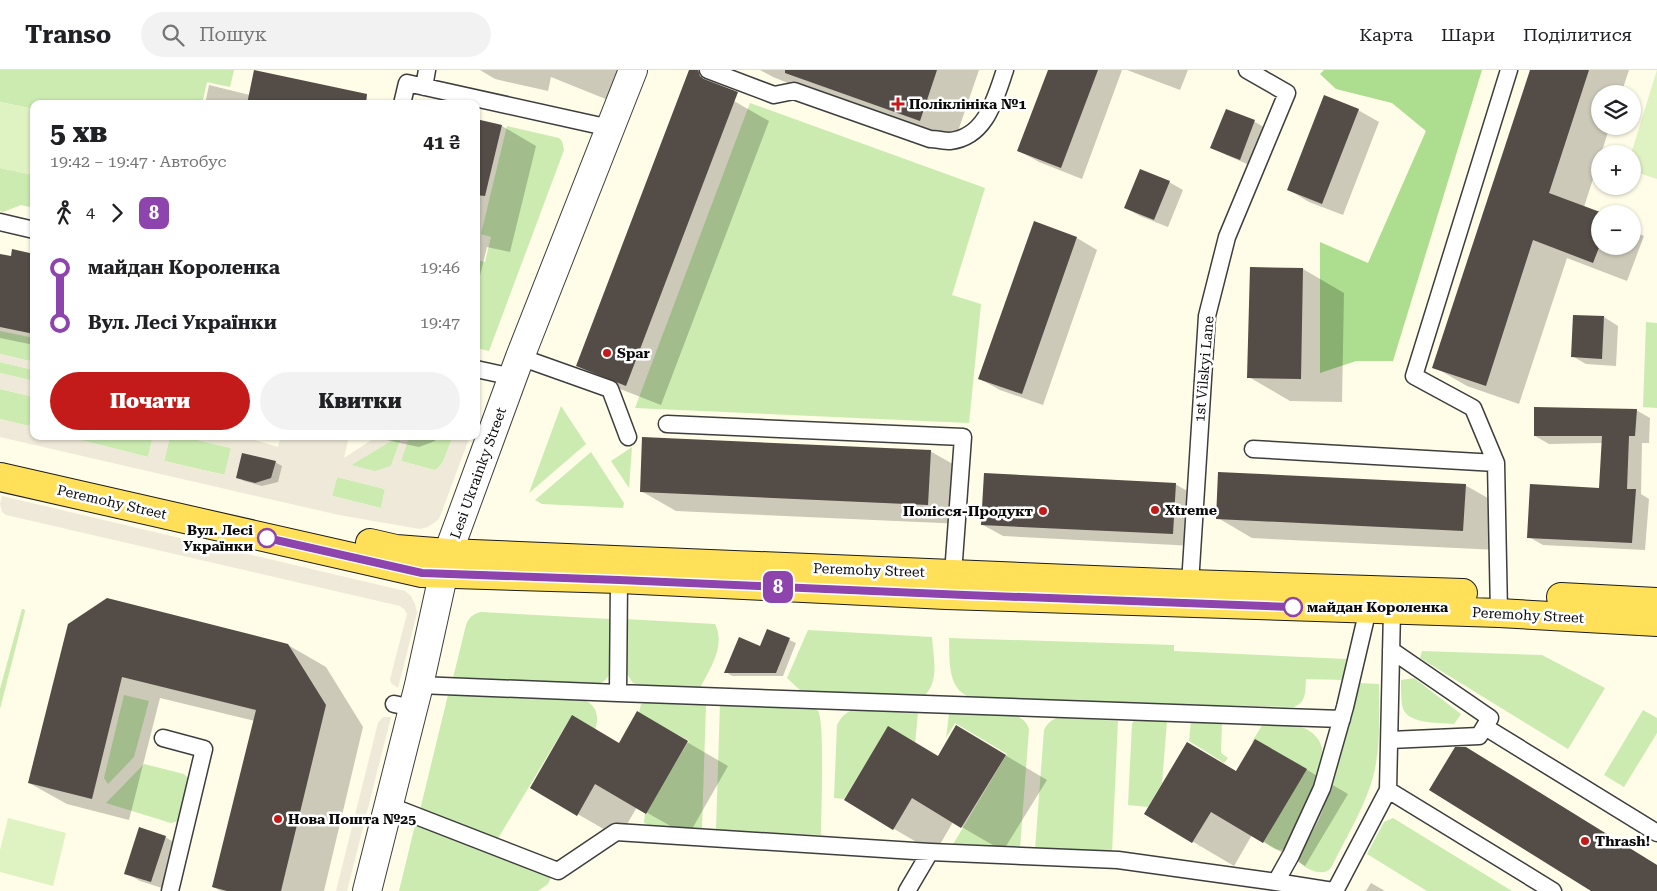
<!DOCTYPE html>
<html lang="uk">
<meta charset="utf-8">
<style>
:root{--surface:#fff;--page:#f2f2f2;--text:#202124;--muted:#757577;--line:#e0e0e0;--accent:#c31b1a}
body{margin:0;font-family:"Roboto Serif",serif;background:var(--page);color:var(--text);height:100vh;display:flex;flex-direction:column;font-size:19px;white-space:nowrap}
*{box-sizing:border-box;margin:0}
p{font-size:16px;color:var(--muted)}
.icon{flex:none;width:28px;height:28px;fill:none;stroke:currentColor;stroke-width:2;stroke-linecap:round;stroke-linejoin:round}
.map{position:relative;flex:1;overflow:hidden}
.panel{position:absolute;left:30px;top:30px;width:450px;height:340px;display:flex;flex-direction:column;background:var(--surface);border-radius:10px;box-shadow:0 1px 4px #0004}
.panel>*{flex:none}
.badge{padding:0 10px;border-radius:8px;font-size:18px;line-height:32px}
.tools{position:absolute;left:1591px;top:15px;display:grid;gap:10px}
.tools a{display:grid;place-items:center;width:50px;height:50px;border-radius:50%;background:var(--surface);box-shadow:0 1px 4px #0004;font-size:25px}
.map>.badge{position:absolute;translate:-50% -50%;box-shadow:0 0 0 2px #fff}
.legs{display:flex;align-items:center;gap:8px;height:55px;padding:0 20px;font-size:16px}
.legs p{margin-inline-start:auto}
.summary{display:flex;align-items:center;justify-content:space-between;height:85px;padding:0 20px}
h1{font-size:28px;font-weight:800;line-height:38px}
.action{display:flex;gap:10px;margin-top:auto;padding:10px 20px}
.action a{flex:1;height:58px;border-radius:30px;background:var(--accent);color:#fff;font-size:20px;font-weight:800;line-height:58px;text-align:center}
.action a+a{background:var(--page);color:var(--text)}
ul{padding:0 20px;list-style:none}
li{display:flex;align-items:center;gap:18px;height:55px;font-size:19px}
li i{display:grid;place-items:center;width:8px;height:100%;margin:0 6px;background:currentColor}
li i::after{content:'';width:12px;height:12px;margin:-6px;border:4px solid;border-radius:50%;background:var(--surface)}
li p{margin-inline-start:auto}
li:first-child i{background:linear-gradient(#0000 50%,currentColor 0)}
li:last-child i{background:linear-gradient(currentColor 50%,#0000 0)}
header{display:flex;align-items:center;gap:30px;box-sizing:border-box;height:70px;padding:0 25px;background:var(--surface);border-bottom:1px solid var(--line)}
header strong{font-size:24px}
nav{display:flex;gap:28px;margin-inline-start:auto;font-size:18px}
.search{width:350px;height:45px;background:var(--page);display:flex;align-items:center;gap:12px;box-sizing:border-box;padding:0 18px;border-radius:28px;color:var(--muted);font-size:19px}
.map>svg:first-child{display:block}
</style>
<header>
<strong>Transo</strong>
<div class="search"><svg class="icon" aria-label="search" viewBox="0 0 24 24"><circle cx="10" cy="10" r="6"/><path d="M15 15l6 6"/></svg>Пошук</div>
<nav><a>Карта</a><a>Шари</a><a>Поділитися</a></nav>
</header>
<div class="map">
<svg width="1657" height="821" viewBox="0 0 1657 821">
<rect width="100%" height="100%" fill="#fffce8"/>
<!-- green -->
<path fill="#cbebb0" d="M0,0h234l-4,17 -23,-5 -5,22h-168v5l-34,-7z
M750,33l235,85 -33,107 29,9 -12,119 -334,-15z
M507,56l52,12 3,3 2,9 -75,201 -13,-3v-88l9,2 6,-25 -10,-3z
M0,98l34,7v33l-13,-3 -18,7 -3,-1z
M1646,252l11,1v85l-14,-1z
M0,261l34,7v24l-34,-8z
M0,292l34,8v11l-34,-8z
M0,319l34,8v10l-5,19 -29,-7z
M561,336l25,38 -57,49z
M64,366h89l-5,21z
M170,366h11l50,12 -6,27 -61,-14z
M399,366h3l-11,30 -16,6 -24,-7z
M409,366h44l-10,26 -6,7 -3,1 -33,-9z
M632,377l-3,41 -18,-27z
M591,382l33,51 -1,5 -81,-4 -7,-4z
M337,407l48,12 -4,19 -49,-12z
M22,539h2l1,2 -25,98v-20z
M481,542l129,7 1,48c-1,8 -4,14 -13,17l-145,-6 13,-53c3,-8 7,-11 15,-13z
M625,549l90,5c11,22 -5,44 -15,64l-57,-2 -10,-3 -6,-9z
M808,560l124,7c1,19 8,43 -7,58l-7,1 -116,-4 -15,-14z
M949,568l225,7v6l172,8 -2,21 -38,-1c-1,12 1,23 -12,28l-318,-8c-30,-6 -26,-38 -27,-61z
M1422,581l120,4 63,33 -37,61 -148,-91z
M1414,608l47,36 -7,10c-16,-2 -49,1 -52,-19 -1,-8 -1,-17 -1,-25z
M1359,613l20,1c0,30 2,63 -6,93 -8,29 -25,57 -39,85 -2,4 -3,7 -7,9 -8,4 -25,-3 -28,-11l1,-6 19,-34 11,-29z
M124,625l25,6 -15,56 -26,27 -4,-6z
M448,625l134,4c16,6 18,19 12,34l-25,-13 -72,120 -77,-30z
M652,631l54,3 -4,124 -46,-1 -12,-4 1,-10 44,-72 -50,-28 2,-9z
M720,633l87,5c4,0 8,0 11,3 7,9 3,106 3,124l-105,-5z
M859,639l59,3 -3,33 -28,-16 -43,70 -10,-1 3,-73c5,-10 11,-15 22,-16z
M1643,640l14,8v15l-33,54 -20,-12z
M949,644c16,0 57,-4 70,3 5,3 8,6 10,12l-9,119 -68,-2 55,-92 -52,-31 -9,15z
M1061,647l57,4 -6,131 -77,-3 9,-119c4,-8 8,-11 17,-13z
M1139,649l28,2 -5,62 -14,24 -20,-2 4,-81 2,-4z
M1191,650l31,2 -1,31 7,5 -4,5 -35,-22z
M1264,652c13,2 29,1 42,7 6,3 13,9 15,16 9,23 -26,83 -37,104 -8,3 -14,-3 -20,-7l40,-70 -52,-30z
M144,694l40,10 5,5 -10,42 -8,2 -65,-20z
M1393,748l119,73h-85l-60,-37 17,-32z
M416,751l136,54 -4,9 -10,7h-139z"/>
<!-- forest -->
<path fill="#addd8e" d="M1324,0h158l-89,291h-37l-36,12v-131l48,21 58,-132 -34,-28 -56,-14 -16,-15z"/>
<!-- pitch -->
<path fill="#dff2c2" d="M1657,0v109l-24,-8 -1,-17h-1z
M0,32l34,7v66l-34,-7z
M8,748l58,15 -13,53 -53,-14v-22z"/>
<!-- plaza -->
<path fill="#eee9d8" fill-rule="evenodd" d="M0,284l34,8v8l-34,-8z
M0,303l34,8v16l-34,-8z
M34,337v29h30l84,21 5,-21h17l-6,25 60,14 7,-27 -50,-12h60l37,11 3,-11h68l-5,22 32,-21 -1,-1h24l-48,29 24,6 16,-5 11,-30h7l-8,25 33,9 3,-1 6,-7 10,-26h17l-31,83 -11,8 -8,2 -81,-14 -339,-78v-18l29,7zM337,407l48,12 -4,19 -49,-12z
M2,426l403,95 6,5 4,8 2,9 -19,75 -7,-5 -1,-4 17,-65 -3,-5 -4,-3 -394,-91 -4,-3 -2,-8z
M383,647h8l-44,174h-11l42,-168z"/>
<!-- shadow -->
<path fill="#0003" d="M480,0h152l-14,34 -67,-27 -3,14 -53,-12z
M760,0h219l-24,70 -122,-39 -60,-24z
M1049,0h73l-40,109 -43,-17 -20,-11z
M1127,0h61l-8,20z
M1531,0h98l-8,24h-21v32h10l-26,81 17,7 -1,32h32v-16l12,6 -17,45 -60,-23 -48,146 -52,-18 -33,-19z
M209,15l41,10 110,9h-155z
M734,31l35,20 -108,284 -46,-18 -35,-20z
M1227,40l28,12 14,8 -15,37 -28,-12 -14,-8z
M1358,40l21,12 -36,93 -34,-13 -20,-12z
M476,50l26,6 34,20 -26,106 -23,-5 -11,45z
M1169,112l14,8 -15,37 -28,-11 -14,-8z
M1077,168l20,12 -54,155 -43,-15 -20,-11z
M0,185l34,8v82l-34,-7z
M1251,198l52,1 41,24 -2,109 -52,-1 -41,-24z
M1604,247l14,9 -2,40 -30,-2 -14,-8z
M1636,340l14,8 -1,25h-7l-1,51 8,5 -4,51 -102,-5 -14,-8 71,-47 3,-47 -54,1 -14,-8z
M368,366h69l-2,5 -16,6z
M930,381l35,20 -2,53 -287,-13 -35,-20z
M275,392l7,4 -4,16 -16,4 -18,-5 -6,-4z
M1175,414l21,12 -2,50 -191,-10 -20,-11z
M1465,415l35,20 -2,45 -246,-12 -34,-20z
M107,530l181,45 38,22 37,60 -39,164h-103l-8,-4 42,-166 -95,-23 -31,122 -62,-16 -38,-21z
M768,560l28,13 -13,33h-51l-6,-4 35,-24z
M637,643l91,53 -40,70 -51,-29 -18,31 -88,-51 89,-43z
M1466,678l191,117v26h-63z
M998,681l49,29 -44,71 -50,-29 -18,31 -90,-53 93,-43z
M1297,694l51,30 -43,72 -53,-31 -18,31 -88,-52 91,-42z
M165,767l14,8 -14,44 -25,-8 -14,-8z
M1371,813l14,8h-19z"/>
<!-- building -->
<path fill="#544c46" d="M254,0l113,24 -1,10h-119z
M689,0h9l2,6 4,3 34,13 -112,294 -50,-20z
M785,0h152l-17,51 -135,-48z
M1048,0h50l-37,98 -44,-17z
M1530,0h59l-40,123 51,19v33l-7,18 -60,-23 -47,146 -54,-18z
M1324,25l35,14 -37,95 -35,-14z
M1226,39l29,11 -15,40 -30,-12z
M476,49l26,6 -17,71 -9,-1z
M1140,99l30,12 -16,39 -30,-12z
M1034,151l43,16 -55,157 -44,-15z
M12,179l22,5v80l-34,-7v-73l11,2z
M1250,197l53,1 -2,111 -54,-1z
M1573,245l31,1 -2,43 -31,-2z
M1534,337l103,2 -2,27h-6l-2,53h9l-4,54 -105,-5 3,-54 69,4 3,-52h-68z
M642,367l289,13 -3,55 -288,-13z
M242,383l34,8 -5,17 -16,5 -19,-5z
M1218,402l248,12 -3,47 -247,-12z
M984,403l192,10 -3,51 -192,-9z
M107,528l181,46 38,61 -45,186h-54l-15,-4 44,-177 -134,-33 -30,122 -64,-16 40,-159z
M767,559l23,9 -14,35h-52l15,-36 21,9z
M637,641l51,30 -42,73 -51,-30 -18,32 -47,-28 42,-73 47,28z
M956,655l50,30 -45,73 -49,-30 -19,32 -49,-30 44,-74 50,30z
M1255,669l52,30 -44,74 -52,-31 -19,31 -48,-29 43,-72 49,29z
M1455,677h11l191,118v26h-66l-162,-101z
M139,757l27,9 -15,46 -27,-8z"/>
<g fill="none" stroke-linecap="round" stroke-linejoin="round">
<defs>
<path id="service" d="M708,0l66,25 20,-4 136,48c6,0 14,2 20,2 36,-4 45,-42 55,-71
M424,17l3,-17
M402,34l5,-21 203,45
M0,152l34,8
M520,287l90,32 18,48
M476,299l37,8
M667,354l296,13 -10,137
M1253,379l243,14
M619,509l-1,114 724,26
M1190,514l17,-268 20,-79 60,-144 -40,-23
M1392,540l-4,180 165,101
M1499,543l-3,-150 -23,-55 -59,-32 95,-306
M419,615l199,8
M394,634l19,4
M1485,657l172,106
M163,668l41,11 -34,142
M1390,670l89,-4 11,-18 -99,-68
M388,735l170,66 58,-39 314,20 188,8 158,22 15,-27 31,-67 23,-81 23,-98
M1276,812l57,9
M907,821l23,-39
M1335,821l53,-101"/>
<path id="minor" d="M367,821l52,-206 29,-132 72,-196 113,-287"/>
<path id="primary" d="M0,407l422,96 197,6 327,16 553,18 158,9
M370,473l26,6 52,4 742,31 273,9
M1561,527l96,5"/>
</defs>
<!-- service casing -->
<use href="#service" stroke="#3e3e3e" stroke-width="19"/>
<!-- minor casing -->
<use href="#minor" stroke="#3e3e3e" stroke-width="30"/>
<!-- primary casing -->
<use href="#primary" stroke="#1c1c1c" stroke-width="30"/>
<!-- service -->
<use href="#service" stroke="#fff" stroke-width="16"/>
<!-- minor -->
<use href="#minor" stroke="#fff" stroke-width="28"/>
<!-- primary -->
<use href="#primary" stroke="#ffe058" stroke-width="28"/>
</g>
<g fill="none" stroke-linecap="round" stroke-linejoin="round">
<defs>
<path id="line-1" d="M267,468l155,35 197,7 346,15 328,12"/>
</defs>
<!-- line-1 casing -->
<use href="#line-1" stroke="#fff" stroke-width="11"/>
<!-- line-1 -->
<use href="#line-1" stroke="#8e44ad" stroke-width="8"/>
</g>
<!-- markers -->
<g fill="#c31b1a" stroke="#fff" stroke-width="2">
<path d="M895.5 26.5h5v5h5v5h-5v5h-5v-5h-5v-5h5z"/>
<circle cx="607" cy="283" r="5"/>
<circle cx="1155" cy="440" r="5"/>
<circle cx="1043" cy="441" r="5"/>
<circle cx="278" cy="749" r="5"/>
<circle cx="1585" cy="771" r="5"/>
</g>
<g fill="#fff" stroke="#8e44ad" stroke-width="2.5">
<circle cx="267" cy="468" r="9"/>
<circle cx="1293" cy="537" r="9"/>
</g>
<g text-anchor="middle" stroke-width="5" stroke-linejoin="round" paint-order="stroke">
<!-- poi labels -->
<g font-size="14" font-weight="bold" fill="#0b0b0b" stroke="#fff" text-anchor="start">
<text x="909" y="39">Поліклініка №1</text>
<text x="617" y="288">Spar</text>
<text x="1165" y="445">Xtreme</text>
<text x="1033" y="446" text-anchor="end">Полісся-Продукт</text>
<text x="288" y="754">Нова Пошта №25</text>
<text x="1595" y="776">Thrash!</text>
</g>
<!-- street labels -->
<g font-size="14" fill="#0b0b0b" stroke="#fff">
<text transform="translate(1204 299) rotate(-85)" y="5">1st Vilskyi Lane</text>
<text transform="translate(478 403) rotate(-70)" y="5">Lesi Ukrainky Street</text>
<text transform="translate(112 432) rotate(13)" y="5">Peremohy Street</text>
<text transform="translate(869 500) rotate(2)" y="5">Peremohy Street</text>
<text transform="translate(1528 545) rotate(3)" y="5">Peremohy Street</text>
</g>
<!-- stop labels -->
<g font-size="14" font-weight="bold" fill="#0b0b0b" stroke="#fff" text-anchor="end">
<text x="253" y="465">Вул. Лесі<tspan x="253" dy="16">Українки</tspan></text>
<text x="1307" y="542" text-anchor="start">майдан Короленка</text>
</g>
</g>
</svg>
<div class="tools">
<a><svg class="icon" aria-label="layers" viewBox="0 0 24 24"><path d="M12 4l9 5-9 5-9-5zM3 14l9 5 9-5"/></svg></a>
<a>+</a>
<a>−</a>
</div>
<b class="badge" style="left:778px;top:517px;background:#8e44ad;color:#fff">8</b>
<section class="panel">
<div class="summary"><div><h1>5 хв</h1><p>19:42 – 19:47 · Автобус</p></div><b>41 ₴</b></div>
<div class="legs"><svg class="icon" aria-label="walk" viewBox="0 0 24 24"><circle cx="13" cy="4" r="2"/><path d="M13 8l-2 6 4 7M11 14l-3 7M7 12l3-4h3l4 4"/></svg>4<svg class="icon" aria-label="forward" viewBox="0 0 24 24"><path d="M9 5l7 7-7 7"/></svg><b class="badge" style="background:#8e44ad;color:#fff">8</b></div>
<ul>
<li><i style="color:#8e44ad"></i><b>майдан Короленка</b><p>19:46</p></li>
<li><i style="color:#8e44ad"></i><b>Вул. Лесі Українки</b><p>19:47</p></li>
</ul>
<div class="action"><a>Почати</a><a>Квитки</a></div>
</section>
</div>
